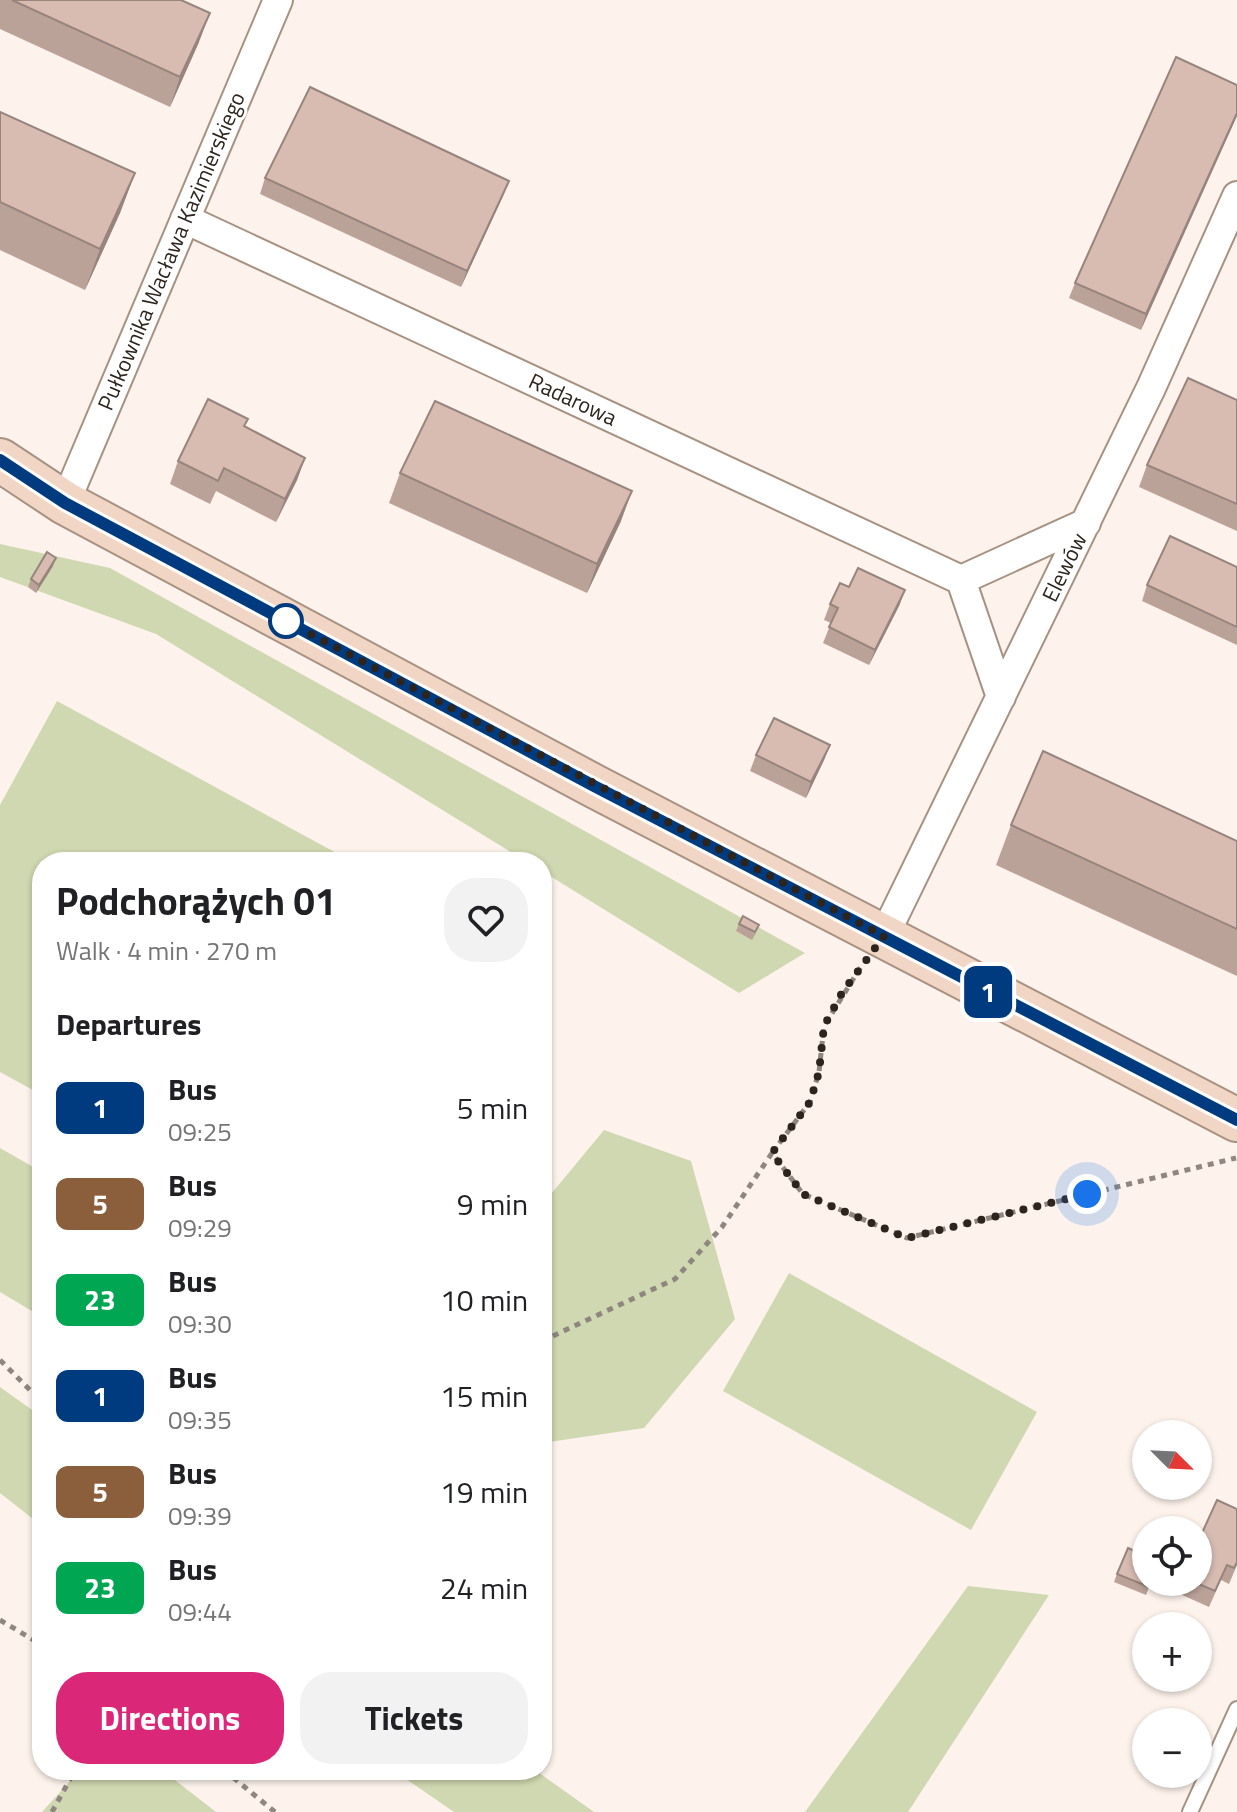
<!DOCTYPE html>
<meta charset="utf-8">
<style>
:root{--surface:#fff;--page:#f2f2f2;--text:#202124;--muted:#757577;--accent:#db2777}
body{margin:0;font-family:"Titillium Web",sans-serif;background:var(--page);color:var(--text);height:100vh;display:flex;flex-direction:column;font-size:30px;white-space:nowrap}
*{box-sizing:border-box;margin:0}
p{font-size:26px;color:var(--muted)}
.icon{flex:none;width:44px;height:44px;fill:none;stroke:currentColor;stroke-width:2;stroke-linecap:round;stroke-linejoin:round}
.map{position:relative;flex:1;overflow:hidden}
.details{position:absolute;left:32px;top:852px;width:520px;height:928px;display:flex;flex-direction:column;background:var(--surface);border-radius:32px;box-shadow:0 2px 6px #0004}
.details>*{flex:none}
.badge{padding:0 16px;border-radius:12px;font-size:28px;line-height:52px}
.needle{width:52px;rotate:114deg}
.tools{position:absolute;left:1132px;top:1420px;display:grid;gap:16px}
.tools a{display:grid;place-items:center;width:80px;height:80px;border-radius:50%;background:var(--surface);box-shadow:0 2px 6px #0004;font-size:40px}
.you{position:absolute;width:40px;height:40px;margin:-20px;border:6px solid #fff;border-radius:50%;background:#1a73e8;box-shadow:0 0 0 12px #1a73e833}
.map>.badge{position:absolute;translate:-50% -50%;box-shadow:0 0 0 4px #fff}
h2{padding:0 24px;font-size:30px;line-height:72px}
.round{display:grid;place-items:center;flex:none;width:84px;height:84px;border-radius:32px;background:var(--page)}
.overview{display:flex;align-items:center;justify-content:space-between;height:136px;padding:0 24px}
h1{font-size:38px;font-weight:700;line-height:60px}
.cta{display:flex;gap:16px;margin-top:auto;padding:16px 24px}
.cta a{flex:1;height:92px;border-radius:32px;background:var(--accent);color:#fff;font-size:32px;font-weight:700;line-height:92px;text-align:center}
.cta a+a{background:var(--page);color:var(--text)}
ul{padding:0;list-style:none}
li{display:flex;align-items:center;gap:24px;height:96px;padding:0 24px}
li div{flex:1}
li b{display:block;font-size:30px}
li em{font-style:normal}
li .badge{min-width:88px;font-weight:700;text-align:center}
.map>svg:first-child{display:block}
</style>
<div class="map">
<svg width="1237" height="1812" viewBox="0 0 1237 1812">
<rect width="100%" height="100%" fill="#fdf3ec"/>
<!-- green -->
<path fill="#cfd8b0" d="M0,544l110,24 695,385 -66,40 -197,-122v-9h-15l-371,-228 -156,-57z
M57,701l296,161h-311v233l-42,-23v-267z
M604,1130l87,31 44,158 -91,109 -102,15v-238z
M0,1148l42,24v145l-42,-25z
M789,1273l248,139 -66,118 -248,-139z
M0,1387l42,30v109l-42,-33z
M968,1586l81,9 -141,217h-103z
M80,1770h82l54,42h-174z
M393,1770h142l59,42h-140z"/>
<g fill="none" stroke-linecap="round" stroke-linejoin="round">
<defs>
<path id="lane" d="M1190,1812l47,-103"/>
<path id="street" d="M185,219l776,361 125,-57
M65,503l213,-503
M961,580l40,117
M884,936l267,-548 86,-192"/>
<path id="secondary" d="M0,460l65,43 529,283 643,334"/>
</defs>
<!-- lane casing -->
<use href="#lane" stroke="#a79181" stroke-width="18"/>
<!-- street casing -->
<use href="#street" stroke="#a79181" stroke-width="32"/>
<!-- secondary casing -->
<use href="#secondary" stroke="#a79181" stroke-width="46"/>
<!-- path -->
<path stroke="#8f867f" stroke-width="5" stroke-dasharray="6 6" stroke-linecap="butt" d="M772,1153l38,-51 9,-30 5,-46 38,-61
M542,1341l133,-62 47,-52 50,-74 31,41 104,44 329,-80
M0,1360l42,42
M0,1620l42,25
M224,1770l51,42
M52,1812l23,-42"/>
<!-- lane -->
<use href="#lane" stroke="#fff" stroke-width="14"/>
<!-- street -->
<use href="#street" stroke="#fff" stroke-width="28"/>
<!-- secondary -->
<use href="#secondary" stroke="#f1d6c5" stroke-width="42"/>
</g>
<!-- wall -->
<path fill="#baa299" d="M0,0h181l18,42 -29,65 -170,-78z
M1237,85l-96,245 -72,-32 6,-15z
M0,112l135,61 -15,40 -35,77 -85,-40z
M265,178l238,18 -42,91 -201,-93z
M1237,400v131l-98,-44 8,-22z
M245,427l60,31 -8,22 -21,42 -60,-31 -6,13 -40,-20 8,-23z
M400,473l221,48 -34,72 -198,-90z
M53,566l-17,27 -8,-6 3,-8z
M1237,567v78l-95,-44 5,-16z
M849,587l56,3 -6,16 -30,59 -46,-22 8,-20 -7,-3 6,-16z
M830,745l-6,15 -18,38 -56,-27 6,-16z
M1011,825l226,16v135l-241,-111z
M739,924l17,9 -4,7 -16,-9z
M1237,1509v56l-8,19 -8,-4 -12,27 -29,-13 5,-12h13l4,-49z
M1117,1574l34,8 -5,13 -32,-13z"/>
<!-- shaded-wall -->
<path fill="#97847d" d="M210,13l-11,29 -29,65 10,-30z
M1237,113v3l-96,214 5,-16z
M135,173l-15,40 -35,77 15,-41z
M509,181l-6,15 -42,91 6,-16z
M305,458l-8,22 -21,42 9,-23z
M632,491l-11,30 -34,72 10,-29z
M56,558l-3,8 -17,27 3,-8z
M905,590l-6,16 -30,59 6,-15z
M830,745l-6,15 -18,38 5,-16z"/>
<!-- building -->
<path fill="#d8bcb2" stroke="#97847d" stroke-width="2" d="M12,0h169l29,13 -30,64z
M1176,57l61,28v28l-91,201 -71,-31z
M310,87l199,94 -42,90 -202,-93z
M0,112l135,61 -35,76 -100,-47z
M1188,378l49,22v104l-90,-39z
M208,399l40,20 -4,7 61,32 -20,41 -61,-31 -6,13 -40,-20z
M435,401l197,90 -35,73 -197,-91z
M1170,536l67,31v60l-90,-42z
M47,552l9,6 -17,27 -8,-6z
M858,568l47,22 -30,60 -46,-23 9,-19 -8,-4 10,-21 9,4z
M774,718l56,27 -19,37 -55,-27z
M1043,751l194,90v88l-226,-104z
M743,916l16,9 -4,7 -16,-8z
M1217,1500l20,9v53l-3,6 -7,-3 -12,26 -21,-9h4v-51l4,2z
M1128,1548l18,8v26h5l-2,5 -32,-13z"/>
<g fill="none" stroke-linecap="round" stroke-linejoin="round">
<defs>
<path id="line" d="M0,460l65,43 529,283 643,334"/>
</defs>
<!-- line casing -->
<use href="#line" stroke="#fff" stroke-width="18"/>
<!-- line -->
<use href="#line" stroke="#003b80" stroke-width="12"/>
<!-- walk -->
<path stroke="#2c241d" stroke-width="8" stroke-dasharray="0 14.4" d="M286,621l598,315 -42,57 -18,33 -5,46 -9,30 -38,51 31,41 104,44 180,-44"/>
</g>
<!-- markers -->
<circle fill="#fff" stroke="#003b80" stroke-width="4" cx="286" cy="621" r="16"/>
<g text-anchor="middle" stroke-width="6" stroke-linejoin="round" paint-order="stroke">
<!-- street labels -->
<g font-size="22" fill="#2c241d" stroke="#fff">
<text transform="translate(171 251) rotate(-67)" y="8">Pułkownika Wacława Kazimierskiego</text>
<text transform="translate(573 399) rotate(25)" y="8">Radarowa</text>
<text transform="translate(1064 567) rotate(-64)" y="8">Elewów</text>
</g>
</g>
</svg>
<div class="tools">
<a><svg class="needle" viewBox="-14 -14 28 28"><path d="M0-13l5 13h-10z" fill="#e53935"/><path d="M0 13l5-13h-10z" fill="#757577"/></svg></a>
<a><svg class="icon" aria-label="locate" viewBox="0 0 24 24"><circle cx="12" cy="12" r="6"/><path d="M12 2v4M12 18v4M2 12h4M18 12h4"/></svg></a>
<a>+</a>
<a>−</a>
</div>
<div class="you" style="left:1087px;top:1194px"></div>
<b class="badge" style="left:988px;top:992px;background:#003b80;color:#fff">1</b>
<section class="details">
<div class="overview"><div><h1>Podchorążych 01</h1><p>Walk · 4 min · 270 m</p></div><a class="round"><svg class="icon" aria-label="heart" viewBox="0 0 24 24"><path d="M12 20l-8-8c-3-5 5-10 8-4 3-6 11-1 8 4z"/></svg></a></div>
<h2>Departures</h2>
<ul>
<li><span class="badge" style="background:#003b80;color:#fff">1</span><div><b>Bus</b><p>09:25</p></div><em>5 min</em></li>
<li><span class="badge" style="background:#8b5e3c;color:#fff">5</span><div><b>Bus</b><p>09:29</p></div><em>9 min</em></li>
<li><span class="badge" style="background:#00a651;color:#fff">23</span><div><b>Bus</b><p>09:30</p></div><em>10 min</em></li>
<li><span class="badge" style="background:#003b80;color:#fff">1</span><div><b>Bus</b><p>09:35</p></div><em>15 min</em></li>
<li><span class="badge" style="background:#8b5e3c;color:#fff">5</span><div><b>Bus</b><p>09:39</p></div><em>19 min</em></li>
<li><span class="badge" style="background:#00a651;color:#fff">23</span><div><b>Bus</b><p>09:44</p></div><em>24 min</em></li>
</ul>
<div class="cta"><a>Directions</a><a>Tickets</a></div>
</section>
</div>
